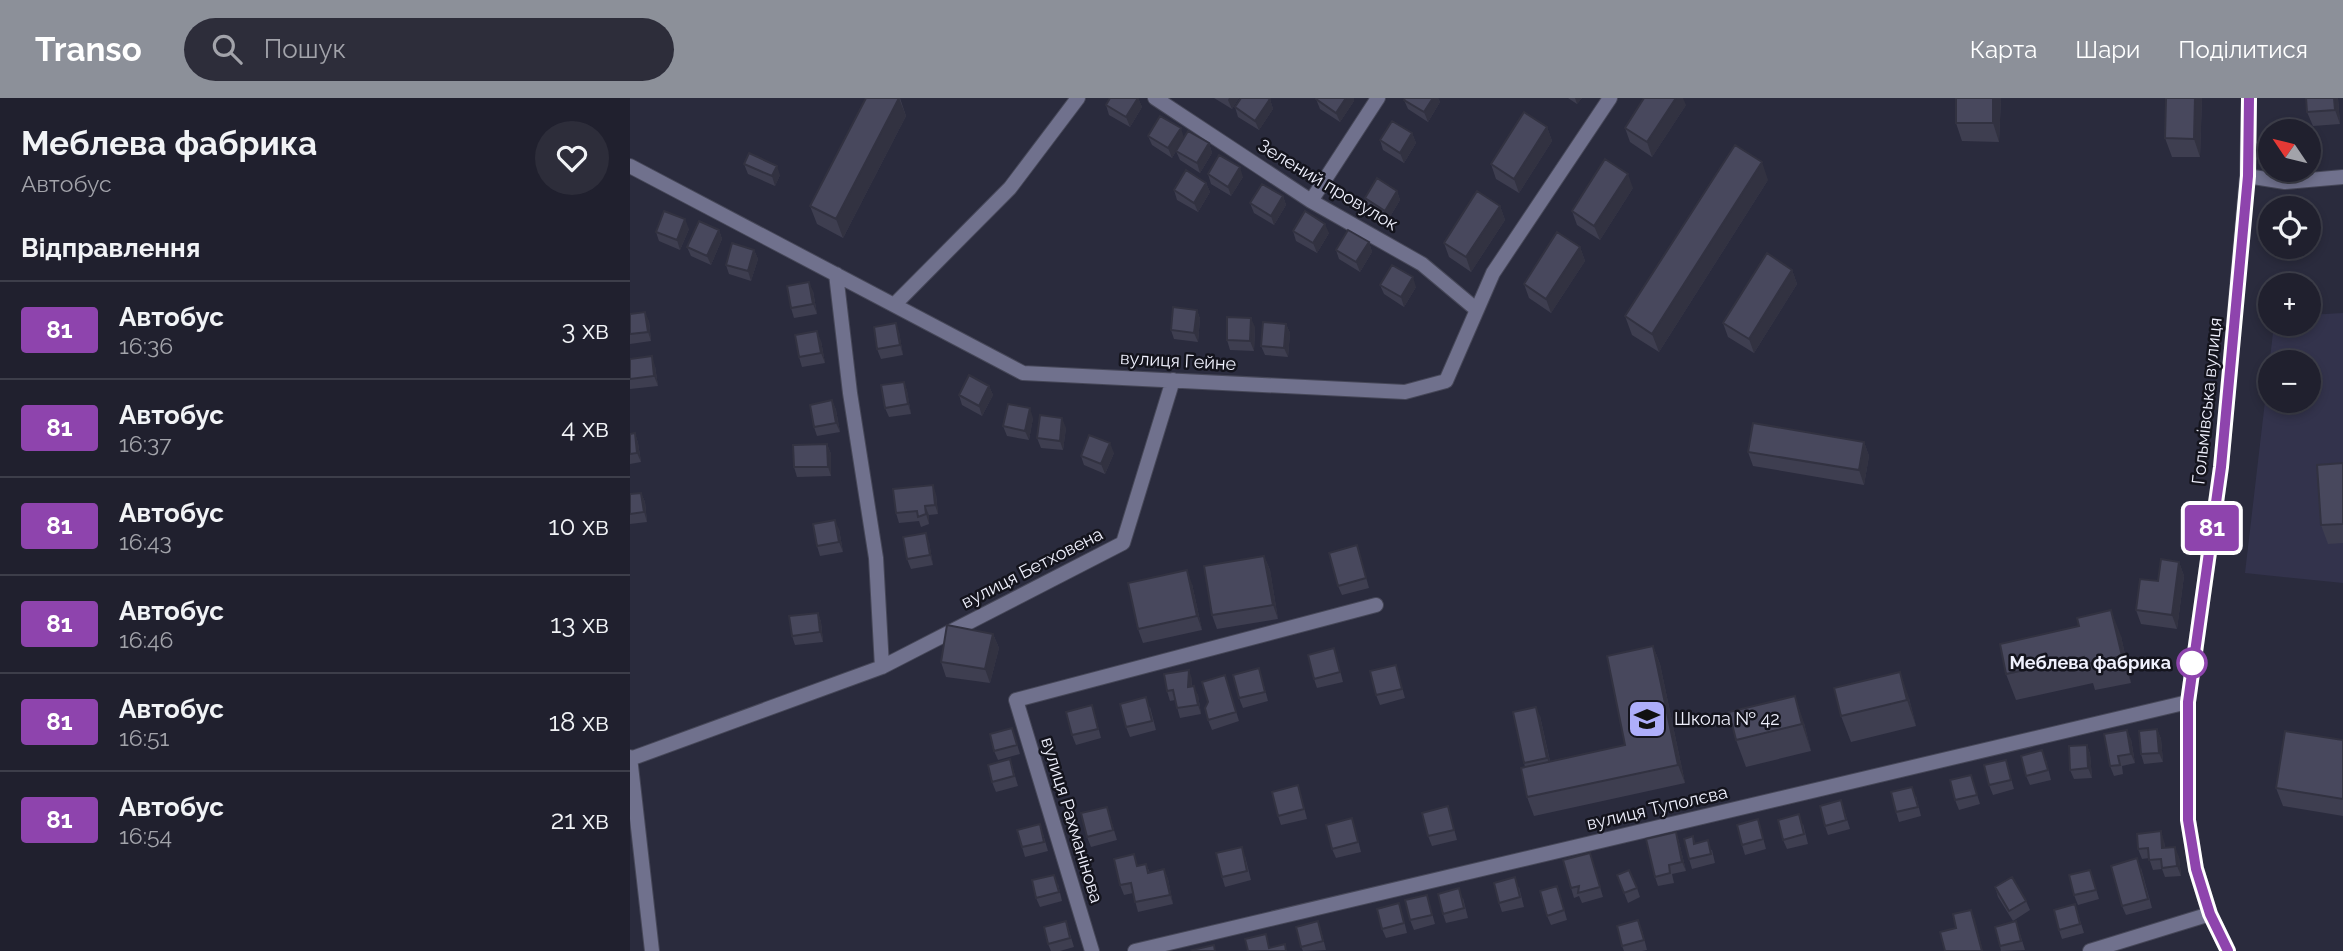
<!DOCTYPE html>
<html lang="uk">
<meta charset="utf-8">
<style>
:root{--surface:#20202e;--page:#2d2d3a;--text:#f1f3f6;--muted:#a2a3aa;--line:#3d3e4a;--accent:#8c9099}
body{margin:0;font-family:Raleway,sans-serif;background:var(--page);color:var(--text);height:100vh;display:flex;flex-direction:column;font-size:26px;white-space:nowrap}
*{box-sizing:border-box;margin:0}
p{font-size:23px;color:var(--muted)}
.icon{flex:none;width:38px;height:38px;fill:none;stroke:currentColor;stroke-width:2;stroke-linecap:round;stroke-linejoin:round}
.map{position:relative;flex:1;overflow:hidden}
.panel{display:flex;flex-direction:column;background:var(--surface);width:630px}
.panel>*{flex:none}
.badge{padding:0 14px;border-radius:5px;font-size:24px;line-height:46px}
.needle{width:46px;rotate:305deg}
.controls{position:absolute;left:1628px;top:21px;display:grid;gap:14px}
.controls a{display:grid;place-items:center;width:63px;height:63px;border-radius:50%;background:var(--surface);box-shadow:0 4px 10px #0003,0 0 0 2px var(--line);font-size:35px}
.map>.badge{position:absolute;translate:-50% -50%;box-shadow:0 0 0 4px #fff}
h2{padding:0 21px;font-size:26px;line-height:63px}
.round{display:grid;place-items:center;flex:none;width:74px;height:74px;border-radius:37px;background:var(--page)}
.summary{display:flex;align-items:center;justify-content:space-between;height:119px;padding:0 21px}
h1{font-size:33px;font-weight:700;line-height:52px}
ul{padding:0;list-style:none}
li{display:flex;align-items:center;gap:21px;height:98px;padding:0 21px;border-top:2px solid var(--line)}
li div{flex:1}
li b{display:block;font-size:26px}
li em{font-style:normal}
li .badge{min-width:77px;font-weight:700;text-align:center}
header{display:flex;align-items:center;gap:42px;box-sizing:border-box;height:98px;padding:0 35px;background:var(--accent);color:#fff}
header strong{font-size:33px}
nav{display:flex;gap:38px;margin-inline-start:auto;font-size:24px}
.search{width:490px;height:63px;background:var(--page);display:flex;align-items:center;gap:18px;box-sizing:border-box;padding:0 24px;border-radius:38px;color:var(--muted);font-size:26px}
main{display:flex;flex:1;min-height:0}
.map>svg:first-child{display:block}
</style>
<header>
<strong>Transo</strong>
<div class="search"><svg class="icon" aria-label="search" viewBox="0 0 24 24"><circle cx="10" cy="10" r="6"/><path d="M15 15l6 6"/></svg>Пошук</div>
<nav><a>Карта</a><a>Шари</a><a>Поділитися</a></nav>
</header>
<main>
<section class="panel">
<div class="summary"><div><h1>Меблева фабрика</h1><p>Автобус</p></div><a class="round"><svg class="icon" aria-label="heart" viewBox="0 0 24 24"><path d="M12 20l-8-8c-3-5 5-10 8-4 3-6 11-1 8 4z"/></svg></a></div>
<h2>Відправлення</h2>
<ul>
<li><span class="badge" style="background:#8e44ad;color:#fff">81</span><div><b>Автобус</b><p>16:36</p></div><em>3 хв</em></li>
<li><span class="badge" style="background:#8e44ad;color:#fff">81</span><div><b>Автобус</b><p>16:37</p></div><em>4 хв</em></li>
<li><span class="badge" style="background:#8e44ad;color:#fff">81</span><div><b>Автобус</b><p>16:43</p></div><em>10 хв</em></li>
<li><span class="badge" style="background:#8e44ad;color:#fff">81</span><div><b>Автобус</b><p>16:46</p></div><em>13 хв</em></li>
<li><span class="badge" style="background:#8e44ad;color:#fff">81</span><div><b>Автобус</b><p>16:51</p></div><em>18 хв</em></li>
<li><span class="badge" style="background:#8e44ad;color:#fff">81</span><div><b>Автобус</b><p>16:54</p></div><em>21 хв</em></li>
</ul>
</section>
<div class="map">
<svg width="1713" height="853" viewBox="0 0 1713 853">
<rect width="100%" height="100%" fill="#2a2b3d"/>
<!-- built -->
<path fill="#33334c" fill-rule="evenodd" d="M1713,215v270l-98,-10 29,-249h34v-9zM1640,264h38v39h-38z"/>
<g fill="none" stroke-linecap="round" stroke-linejoin="round">
<defs>
<path id="street" d="M525,0l156,103 111,63 55,46
M0,68l393,207 382,19 41,-11 47,-108 117,-175
M1617,78l38,6 58,-5
M681,103l67,-103
M206,176l14,119 26,165 6,109
M264,207l116,-117 68,-90
M0,659l22,194
M0,661l252,-92 241,-124 50,-163
M462,853l-76,-251 360,-95
M505,853l1053,-249
M1460,853l120,-37
M1598,853l-18,-37 -14,-45 -8,-49v-118l33,-235 26,-291 2,-78"/>
</defs>
<!-- street casing -->
<use href="#street" stroke="#464758" stroke-width="16"/>
<!-- street -->
<use href="#street" stroke="#70718d" stroke-width="14"/>
</g>
<!-- wall -->
<path fill="#3e3e50" d="M236,0h34l6,18 -63,122 -26,-14 -7,-18z
M508,0l4,9 -12,20 -21,-12 -3,-10z
M584,0h25l-7,11z
M687,0h37v3l-14,21 -20,-13 -4,-10z
M775,0h33l2,4 -12,20 -20,-13 -4,-9z
M938,0h14l-5,6z
M1326,0h45l-2,44 -37,-1 -6,-18z
M1536,0h36l-2,59h-28l-7,-19z
M1708,0l2,26 -27,2 -6,-14z
M640,1l3,10 -14,21 -21,-13 -3,-10z
M1056,7l-34,52 -22,-15 -5,-14z
M917,29l5,14 -33,52 -23,-14 -5,-15z
M782,35l4,10 -12,20 -21,-13 -3,-10z
M518,38l36,2 25,5 3,10 -12,20 -20,-13 -4,-9 -4,7 -20,-13z
M114,66l36,11 -5,11 -27,-12z
M578,76l35,3 -12,19 -20,-12z
M1138,82l-109,172 -27,-17 -7,-19z
M576,85l4,9 -12,20 -21,-12 -3,-10z
M1003,90l-33,52 -23,-15 -5,-14z
M767,93l3,9 -12,20 -20,-13 -3,-9z
M653,98l3,9 -12,20 -20,-12 -4,-10z
M870,108l5,14 -34,52 -22,-15 -5,-14z
M59,131l-9,21 -21,-9 -3,-9z
M89,132l3,9 -11,26 -20,-9 -4,-9z
M663,133l36,2 -12,20 -21,-12z
M739,144l3,10 -12,20 -21,-13 -3,-9z
M950,149l5,14 -34,52 -22,-15 -5,-14z
M124,152l4,9 -7,22 -22,-7 -3,-9z
M1162,172l5,14 -43,69 -26,-16 -5,-14z
M750,187l36,2 -12,20 -20,-13z
M183,193l4,23 -23,4 -3,-10z
M567,212l3,9 -2,23 -24,-3 -3,-9z
M0,216l19,7 2,20 -21,3z
M656,226l4,9 -2,24 -23,-2 -4,-9z
M625,229l-1,24 -24,-1 -3,-10z
M269,234l4,23 -22,4 -4,-10z
M191,243l4,22 -23,4 -3,-10z
M0,261l25,7 3,20 -28,3z
M274,284l3,9 4,23 -22,3 -4,-9z
M359,288l4,9 -11,21 -20,-11 -3,-10z
M202,302l4,10 4,22 -23,4 -3,-9z
M403,320l-4,22 -22,-4 -4,-10z
M436,330l-3,22 -22,-2 -4,-10z
M5,335l3,10 3,19 -11,2v-30z
M1234,344l5,14 -5,29 -111,-19 -5,-14z
M197,346l4,10v22l-34,1 -3,-10z
M484,355l-9,21 -21,-9 -3,-9z
M1713,365v80l-15,1 -7,-19z
M11,395l4,9 2,20 -17,2v-30z
M306,396l2,20 -9,1v9l-8,3 -2,-6 -20,2 -3,-10z
M209,431l4,23 -23,4 -3,-10z
M299,444l4,23 -22,4 -4,-10z
M727,447l12,43 -27,7 -4,-9z
M634,458l6,14 8,49 -61,10 -5,-14z
M1549,464l5,14 -7,53 -36,-5 -5,-14 22,-29z
M562,486l10,46 -59,13 -5,-14z
M188,515l3,9 2,20 -28,3 -3,-9z
M363,536l6,14 -9,35 -44,-6 -5,-15z
M1491,538l10,47 -36,7 -2,-7 -77,17 -10,-26z
M1023,548l7,18 25,119 -151,33 -7,-19 -2,-30 -1,-4 16,-47 10,45 75,-16z
M707,560l6,24 -26,6 -3,-9z
M766,567l9,33 -25,7 -4,-10z
M595,577l14,46 -27,9 -4,-10z
M632,580l6,23 -25,7 -4,-10z
M562,581v7l6,9 3,19 -21,4 -5,-18 -5,1 -3,-10z
M1279,600l7,28 -65,16 -10,-26z
M520,609l6,23 -26,7 -4,-10z
M465,617l6,23 -25,7 -4,-10z
M1174,625l7,28 -65,16 -10,-27z
M382,630l8,26 -22,6 -4,-9z
M1527,631l4,10 2,23 -19,2 -3,-10z
M1501,641l4,24 -13,3 1,8 -9,2 -4,-10z
M1713,642v76l-60,-10 -7,-18z
M1457,647l3,9 2,24 -18,1 -4,-9z
M380,661l8,27 -22,6 -4,-10z
M1376,662l8,29 -21,6 -4,-10z
M1416,662l5,20 -21,5 -4,-9z
M1341,677l9,29 -21,6 -4,-10z
M671,697l6,24 -26,6 -3,-9z
M1286,698l5,20 -22,6 -3,-10z
M1211,702l9,29 -22,6 -3,-9z
M818,708l9,34 -25,6 -4,-10z
M477,709l10,33 -26,7 -4,-10z
M1128,721l8,30 -21,6 -3,-10z
M1173,726l5,20 -21,5 -4,-9z
M725,730l6,24 -25,6 -4,-9z
M1046,734l3,10 7,29 -14,3 2,9 -16,3 -3,-9z
M413,736l5,17 -23,6 -3,-10z
M1063,738l2,7 17,7 3,13 -23,6 -3,-10z
M1534,743l1,7 14,9 2,19 -16,1 -3,-8 -9,1 -4,-12 -7,1 -4,-10z
M960,755l13,44 -21,6 -3,-7 -5,2 -3,-10z
M615,758l6,24 -26,7 -3,-10z
M516,766l4,9 14,-4 4,10 5,25 -35,8 -5,-19 -9,2 -4,-10 18,-19z
M1511,770l11,40 -26,7 -4,-9z
M1460,772l9,29 -21,6 -4,-10z
M987,777l20,13 3,9 -12,6z
M428,786l4,17 -22,6 -4,-9z
M889,789l5,20 -22,5 -3,-9z
M1365,789l31,14 4,9 -17,11 -15,-24z
M797,797l8,29 -21,6 -4,-10z
M930,797l7,25 -16,5 -4,-9z
M833,800l5,20 -22,5 -3,-9z
M1445,806l9,29 -22,6 -3,-9z
M772,815l5,20 -21,5 -4,-9z
M436,823l8,26 -14,4h-9l-3,-7z
M1386,823l9,29 -24,1 -1,-5z
M691,832l5,20 -23,1 -2,-4z
M1012,832l5,20 -5,1h-18l-2,-5z"/>
<!-- shaded-wall -->
<path fill="#323241" d="M269,0l7,18 -63,122 -7,-19z
M508,0l4,9 -12,20 -4,-10z
M599,0h10l-7,11 -4,-9z
M716,0h8v3l-14,21 -4,-9z
M803,0h5l2,4 -12,20 -4,-10z
M945,0h7l-5,6z
M1046,0h7l3,7 -34,52 -5,-15z
M1363,0h8l-2,44 -6,-19z
M1565,0h7l-2,59 -6,-18z
M1704,0h4l2,26 -5,-14z
M640,1l3,10 -14,21 -4,-9z
M917,29l5,14 -33,52 -5,-14z
M551,30l3,10 -12,20 -4,-10z
M782,35l4,10 -12,20 -4,-10z
M579,45l3,10 -12,20 -3,-10z
M1132,64l6,18 -109,172 -7,-18z
M147,68l3,9 -5,11 -3,-10z
M610,69l3,10 -12,19 -3,-9z
M998,76l5,14 -33,52 -6,-14z
M576,85l4,9 -12,20 -4,-9z
M767,93l3,9 -12,20 -3,-9z
M653,98l3,9 -12,20 -3,-9z
M870,108l5,14 -34,52 -5,-15z
M55,121l4,10 -9,21 -3,-10z
M695,126l4,9 -12,20 -4,-10z
M89,132l3,9 -11,26 -4,-9z
M739,144l3,10 -12,20 -4,-10z
M950,149l5,14 -34,52 -5,-14z
M124,152l4,9 -7,22 -3,-10z
M1162,172l5,14 -43,69 -5,-14z
M783,179l3,10 -12,20 -3,-10z
M179,184l4,9 4,23 -4,-10z
M567,212l3,9 -2,23 -4,-9z
M15,214l4,9 2,20 -3,-9z
M621,220l4,9 -1,24 -4,-10z
M266,225l3,9 4,23 -3,-10z
M656,226l4,9 -2,24 -4,-9z
M187,233l4,10 4,22 -4,-10z
M22,258l3,10 3,20 -4,-10z
M274,284l3,9 4,23 -3,-10z
M359,288l4,9 -11,21 -3,-10z
M202,302l4,10 4,22 -4,-9z
M400,310l3,10 -4,22 -4,-9z
M432,320l4,10 -3,22 -3,-9z
M5,335l3,10 3,19 -4,-9z
M1234,344l5,14 -5,29 -5,-15z
M480,345l4,10 -9,21 -4,-10z
M197,346l4,10v22l-3,-9z
M303,387l3,9 2,20 -3,-9z
M11,395l4,9 2,20 -3,-10z
M295,408l4,9v9l-3,-10z
M205,422l4,9 4,23 -4,-10z
M296,435l3,9 4,23 -3,-10z
M634,458l6,14 8,49 -5,-14z
M1549,464l5,14 -7,53 -5,-14z
M557,472l5,14 10,46 -5,-14z
M1481,512l10,26 10,47 -9,-27z
M188,515l3,9 2,20 -3,-10z
M363,536l6,14 -9,35 -5,-14z
M1023,548l7,18 25,119 -7,-18z
M559,572l3,9 -1,17 -3,-9z
M1270,574l9,26 7,28 -9,-26z
M564,588l4,9 3,19 -3,-9z
M1165,598l9,27 7,28 -9,-27z
M906,609l4,9 11,51 -4,-9z
M1527,631l4,10 2,23 -4,-9z
M1497,632l4,9 4,24 -4,-9z
M1457,647l3,9 2,24 -4,-10z
M1531,733l3,10 2,17 -4,-10z
M1046,734l3,10 7,29 -4,-9z
M1545,749l4,10 2,19 -4,-10z
M534,771l4,10 5,25 -3,-9z
M1341,812l4,9 8,32h-1z"/>
<!-- building -->
<path fill="#48485d" stroke="#323241" stroke-width="2" d="M236,0h33l-63,121 -26,-13z
M480,0h28l-12,19 -20,-12z
M611,0h27l2,1 -15,22 -20,-14z
M687,0h29l-10,15 -20,-14z
M775,0h28l-9,14 -20,-12z
M1014,0h32l-29,44 -22,-14z
M1326,0h37v25h-37z
M1536,0h29l-1,41 -29,-1z
M1676,0h28l1,12 -28,2z
M894,14l23,15 -33,52 -23,-15z
M530,18l21,12 -13,20 -20,-12z
M762,23l20,12 -12,20 -20,-13z
M558,33l21,12 -12,20 -21,-12z
M1105,47l27,17 -110,172 -27,-18z
M119,55l28,13 -5,10 -28,-12z
M589,57l21,12 -12,20 -20,-13z
M975,61l23,15 -34,52 -22,-15z
M556,72l20,13 -12,20 -20,-13z
M747,80l20,13 -12,20 -20,-13z
M632,86l21,12 -12,20 -21,-13z
M847,93l23,15 -34,51 -22,-14z
M34,113l21,8 -8,21 -21,-8z
M675,113l20,13 -12,19 -20,-12z
M69,123l20,9 -12,26 -20,-9z
M718,132l21,12 -13,20 -20,-12z
M927,134l23,15 -34,52 -22,-15z
M102,145l22,7 -6,21 -22,-6z
M1137,155l25,17 -43,69 -26,-16z
M762,167l21,12 -12,20 -21,-12z
M179,184l4,22 -22,4 -4,-22z
M543,209l24,3 -3,23 -23,-3z
M15,214l3,20 -18,2v-20z
M597,219l24,1 -1,23 -23,-1z
M633,224l23,2 -2,24 -23,-2z
M266,225l4,22 -23,4 -3,-22z
M187,233l4,22 -22,4 -4,-22z
M22,258l2,20 -24,3v-20z
M339,277l20,11 -10,20 -20,-11z
M274,284l4,22 -23,4 -4,-23z
M202,302l4,23 -22,4 -4,-22z
M378,306l22,4 -5,23 -22,-5z
M410,317l22,3 -2,23 -23,-3z
M1123,325l111,19 -5,28 -111,-18z
M5,335l2,20 -7,1v-20z
M459,337l21,8 -9,21 -20,-8z
M197,346l1,23h-34l-1,-22z
M1713,365v61l-22,1 -4,-60z
M303,387l2,20 -10,1 1,8 -8,3 -1,-6 -21,2 -3,-24z
M11,395l3,19 -14,2v-20z
M205,422l4,22 -22,4 -4,-22z
M296,435l4,22 -23,4 -4,-22z
M727,447l9,33 -28,8 -9,-33z
M634,458l9,49 -61,10 -8,-49z
M1531,461l18,3 -7,53 -36,-5 4,-31 18,2z
M557,472l10,46 -59,13 -10,-46z
M1481,512l11,46 -36,8 -2,-7 -78,17 -6,-30 79,-18 -2,-8z
M188,515l2,19 -28,4 -3,-20z
M317,527l46,9 -8,35 -44,-7z
M1023,548l25,119 -151,32 -6,-29 104,-23 -18,-89z
M704,550l6,24 -26,7 -6,-24z
M766,567l6,24 -26,6 -6,-24z
M629,570l6,24 -26,6 -6,-23z
M559,572l-1,17 6,-1 4,19 -21,3 -4,-18 -6,1 -3,-17z
M1270,574l7,28 -66,16 -7,-28z
M595,577l11,37 -28,8 -3,-12 3,-6 -6,-20z
M1165,598l7,28 -66,16 -7,-28z
M516,599l6,24 -26,6 -6,-23z
M462,607l6,24 -26,6 -6,-23z
M906,609l11,51 -23,5 -11,-51z
M382,630l5,17 -23,6 -4,-17z
M1527,631l2,24 -18,1 -2,-23z
M1497,632l4,24 -13,2 2,9 -10,1 -6,-32z
M1655,633l58,9v59l-67,-11z
M1457,647l1,23 -18,2 -1,-24z
M1412,652l6,20 -22,6 -5,-20z
M380,661l4,17 -22,6 -4,-17z
M1376,662l5,20 -22,5 -5,-20z
M1341,677l6,20 -22,5 -5,-20z
M668,687l6,24 -26,7 -6,-24z
M1282,689l6,20 -22,5 -5,-20z
M1211,702l5,20 -21,6 -5,-20z
M818,708l6,24 -26,6 -6,-23z
M477,709l6,23 -26,7 -6,-24z
M1169,716l5,20 -21,6 -5,-20z
M722,720l6,24 -26,7 -6,-24z
M1128,721l5,20 -21,6 -5,-20z
M410,726l4,18 -22,5 -5,-17z
M1531,733l1,17 13,-1 2,19 -15,2 -1,-9 -12,1 -1,-12 -10,1 -1,-15z
M1046,734l6,30 -13,3 1,8 -15,4 -9,-38z
M1063,738l1,8 14,-4 3,14 -22,5 -5,-20z
M612,749l5,24 -25,6 -6,-24z
M960,755l10,34 -22,6 1,-7 -8,2 -8,-28z
M504,756l3,12 9,-2 2,9 16,-4 6,26 -35,7 -4,-19 -11,2 -6,-26z
M1507,760l11,41 -26,7 -11,-40z
M999,772l8,18 -13,5 -7,-18z
M1460,772l6,20 -22,5 -5,-20z
M424,777l5,17 -23,6 -4,-18z
M885,779l5,20 -21,6 -5,-20z
M1382,779l14,24 -17,10 -14,-24z
M927,788l7,24 -17,6 -7,-25z
M829,790l5,20 -21,6 -5,-20z
M797,797l5,20 -22,5 -5,-20z
M769,805l5,20 -22,6 -5,-20z
M1445,806l5,20 -21,6 -5,-20z
M1341,812l11,41h-37l-5,-19 16,-4 -3,-14z
M1008,822l6,20 -22,6 -5,-20z
M436,823l4,17 -22,6 -4,-17z
M688,823l5,20 -22,6 -5,-20z
M1386,823l5,20 -21,5 -5,-19z
M636,836l3,14 16,-4 1,7h-38l-3,-12z
M584,847l1,6h-22l-1,-1z"/>
<g fill="none" stroke-linecap="round" stroke-linejoin="round">
<defs>
<path id="line" d="M1598,853l-18,-37 -14,-45 -4,-25 -4,-24v-118l33,-235 27,-291 1,-78"/>
</defs>
<!-- line casing -->
<use href="#line" stroke="#fff" stroke-width="16"/>
<!-- line -->
<use href="#line" stroke="#8e44ad" stroke-width="10"/>
</g>
<!-- icons -->
<defs>
<symbol id="school-square" viewBox="-11 -11 22 22"><rect x="-9" y="-9" width="18" height="18" rx="4" fill="#aeaefa" stroke="#14141d"/><path d="M0-5L7-2L0 1L-7-2ZM-4 1L0 2.5L4 1V4Q0 6-4 4Z" fill="#111"/></symbol>
</defs>
<g fill-rule="evenodd">
<use href="#school-square" x="995" y="599" width="44" height="44"/>
</g>
<!-- markers -->
<circle fill="#fff" stroke="#8e44ad" stroke-width="3.5" cx="1562" cy="565" r="14"/>
<g text-anchor="middle" stroke-width="5" stroke-linejoin="round" paint-order="stroke">
<!-- street labels -->
<g font-size="18" fill="#eff0fd" stroke="#14141d">
<text transform="translate(698 87) rotate(31)" y="6">Зелений провулок</text>
<text transform="translate(548 263) rotate(3)" y="6">вулиця Гейне</text>
<text transform="translate(1577 303) rotate(-84)" y="6">Гольмівська вулиця</text>
<text transform="translate(402 470) rotate(-27)" y="6">вулиця Бетховена</text>
<text transform="translate(1027 710) rotate(-13)" y="6">вулиця Туполєва</text>
<text transform="translate(442 722) rotate(73)" y="6">вулиця Рахманінова</text>
</g>
<!-- stop labels -->
<g font-size="18" font-weight="bold" fill="#eff0fd" stroke="#14141d" text-anchor="end">
<text x="1541" y="571">Меблева фабрика</text>
</g>
<!-- poi labels -->
<g font-size="18" fill="#eff0fd" stroke="#14141d" text-anchor="start">
<text x="1044" y="627">Школа № 42</text>
</g>
</g>
</svg>
<div class="controls">
<a><svg class="needle" viewBox="-14 -14 28 28"><path d="M0-13l5 13h-10z" fill="#e53935"/><path d="M0 13l5-13h-10z" fill="#a2a3aa"/></svg></a>
<a><svg class="icon" aria-label="locate" viewBox="0 0 24 24"><circle cx="12" cy="12" r="6"/><path d="M12 2v4M12 18v4M2 12h4M18 12h4"/></svg></a>
<a>+</a>
<a>−</a>
</div>
<b class="badge" style="left:1582px;top:430px;background:#8e44ad;color:#fff">81</b>
</div>
</main>
